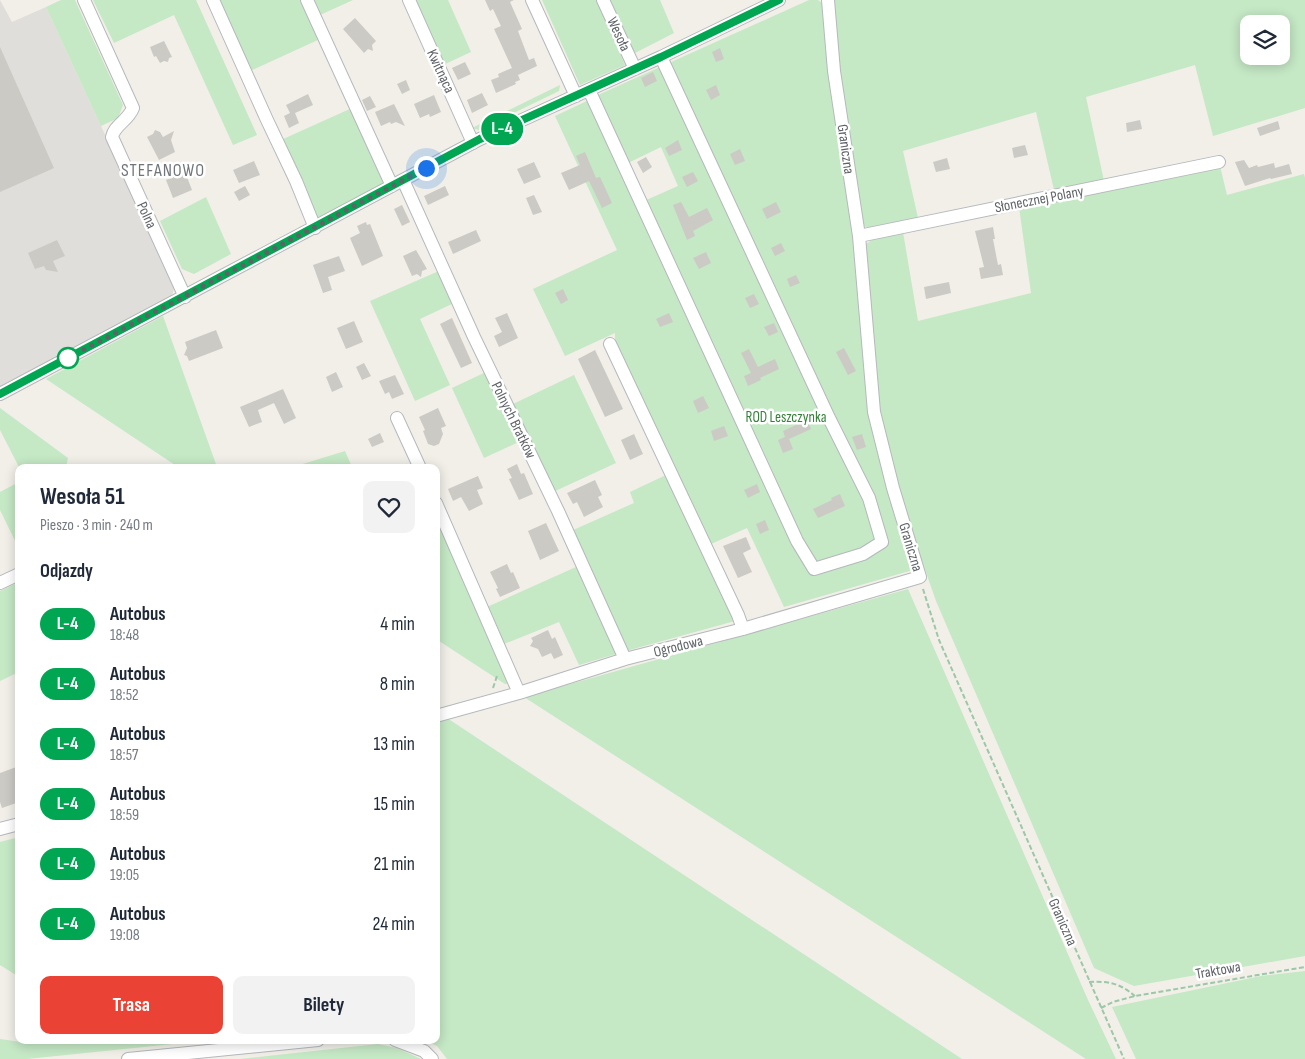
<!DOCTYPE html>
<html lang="pl">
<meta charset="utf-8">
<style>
:root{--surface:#fff;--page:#f2f2f3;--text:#1f2937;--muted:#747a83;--accent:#ea4335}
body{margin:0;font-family:"Sofia Sans Condensed",sans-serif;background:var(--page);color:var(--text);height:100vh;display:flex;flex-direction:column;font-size:19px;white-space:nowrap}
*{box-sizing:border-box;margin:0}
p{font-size:16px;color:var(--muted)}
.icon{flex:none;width:28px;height:28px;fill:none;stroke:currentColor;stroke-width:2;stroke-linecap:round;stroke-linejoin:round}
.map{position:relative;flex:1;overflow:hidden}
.panel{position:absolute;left:15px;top:464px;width:425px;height:580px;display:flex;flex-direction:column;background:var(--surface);border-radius:10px;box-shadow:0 2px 12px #0003}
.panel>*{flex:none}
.badge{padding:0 10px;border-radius:16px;font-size:18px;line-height:32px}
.controls{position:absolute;left:1240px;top:15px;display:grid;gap:10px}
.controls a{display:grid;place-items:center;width:50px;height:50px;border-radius:10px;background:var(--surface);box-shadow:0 2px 12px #0003;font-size:25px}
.you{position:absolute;width:25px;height:25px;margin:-12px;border:4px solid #fff;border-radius:50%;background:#1a73e8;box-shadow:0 0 0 8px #1a73e833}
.map>.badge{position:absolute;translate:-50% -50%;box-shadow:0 0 0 2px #fff}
h2{padding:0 25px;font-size:19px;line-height:45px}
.round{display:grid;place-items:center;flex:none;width:52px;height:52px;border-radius:10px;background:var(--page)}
.summary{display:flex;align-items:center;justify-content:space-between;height:85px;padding:0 25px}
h1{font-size:24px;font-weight:700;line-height:38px}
.button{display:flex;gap:10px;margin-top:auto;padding:10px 25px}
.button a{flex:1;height:58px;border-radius:10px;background:var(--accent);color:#fff;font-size:20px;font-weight:700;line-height:58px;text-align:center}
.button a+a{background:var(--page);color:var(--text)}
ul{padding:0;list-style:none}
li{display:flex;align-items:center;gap:15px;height:60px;padding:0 25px}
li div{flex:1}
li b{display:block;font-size:19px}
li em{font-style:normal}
li .badge{min-width:55px;font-weight:700;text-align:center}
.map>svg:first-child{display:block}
</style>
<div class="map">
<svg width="1305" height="1059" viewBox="0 0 1305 1059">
<rect width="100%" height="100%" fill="#f1efe8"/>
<!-- industrial -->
<path fill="#e0deda" d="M0,0l12,22 34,-15 129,279 -4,12 -171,91z"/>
<!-- green -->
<path fill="#c5e8c5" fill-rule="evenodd" d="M61,0h14l48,105 -5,13 -17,8 -55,-119z
M93,0h103l61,135 -24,10 -59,-130 -60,28z
M219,0h84l17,39 -70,32z
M313,0h40l-33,15z
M414,0h34l23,52 -28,13z
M542,0h55l28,65 -45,20z
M609,0h51l14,33 -41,21z
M809,0h9l4,3 28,190 13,158 50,219 -129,37 -37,-79 -36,16 -96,-201v-10l-50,23 -32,-67 84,-39 -62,-134 32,-15 48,104 43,-19 -17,-39 -35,17 -30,-66 4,-4z
M833,0h472v108l-92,28 -18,-71 -109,32 18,84 -50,9 -18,-78 -133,39 15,67 -48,11 -6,-3 -9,-60 -7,-18zM1249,24h32v32h-32z
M560,85l-1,6 -80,39 -7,-2z
M352,108l31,71 -1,7 -66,33 -35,-79z
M1220,166l7,29 77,-21 1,4v778l-171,30 -40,-18 -158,-367 -39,-112 -18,-73 -13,-172 9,-6 28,-6 15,89 113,-28 -12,-86z
M206,197l25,57 -37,20 -12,-5 -22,-48z
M439,271l15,32 -34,16 30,66 -35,16 -45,-100z
M163,316l54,151h-39l-132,-88z
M486,372l33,70 -35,16 -32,-70z
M574,375l42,88 -63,29 -40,-88z
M0,408l68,50 -2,9h-47l-19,-37z
M345,451l7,16h-59z
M666,475l69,146 -109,30 -55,-120 63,-28 -4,-11z
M19,482v67l-19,-39v-18z
M436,518l75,165 -6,1 -69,-45z
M576,567l40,87 -37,11 -20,-43 -55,22 -17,-37z
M19,582v90l-19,9v-90z
M908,589l180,411 28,59h-30l-562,-362z
M447,718l515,341h-515l-10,-13 -13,-6h12v-319z
M19,837v140l-19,-12v-123z
M1305,971v88h-169l-24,-52 149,-31z
M0,1039l21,3 19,-2h172l-185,19h-27z
M378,1044l19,4 24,11h-181z"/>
<!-- building -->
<path fill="#cccac5" d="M485,0h29l-4,2 12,27 -4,2 11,29 5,-2 3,8 -19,9 2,5 -5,2 1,2 -20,9 -5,-13 8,-3 -1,-3 14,-6 -18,-39 7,-3 -8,-17 -3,2z
M355,18l21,23 -4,4 1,6 -5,-2 -4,4 -21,-24z
M164,41l8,16 -3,1 -1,4 -4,-1 -4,2 -4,-7 -2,1 -4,-10z
M0,47l54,121 -54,24z
M720,48l4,11 -8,3 -4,-10z
M465,62l6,12 -13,6 -6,-12z
M653,72l4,9 -12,6 -4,-9z
M406,80l4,10 -8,4 -5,-10z
M716,85l4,10 -9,5 -5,-10z
M482,93l6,12 -16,8 -5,-13z
M308,94l5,11 -18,8 4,10 -10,5 -5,-12 6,-3 -4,-8z
M434,95l7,17 -11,5 -1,-3 -9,4 -6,-14z
M370,96l6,11 -9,4 -5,-11z
M394,104l11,22 -9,-4 -5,2 -1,-2 -9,4 -6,-14z
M1140,120l2,9 -15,3 -1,-9z
M1278,121l2,8 -20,7 -3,-8z
M155,130l5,2 3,5 11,-6 -3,9 4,12 -16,8 -12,-23 6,-3z
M678,140l4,10 -13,6 -4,-8z
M1025,145l3,10 -14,3 -2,-10z
M740,149l5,12 -10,4 -5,-11z
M585,152l11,26 4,-1 12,26 -10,5 -13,-27 -20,9 -8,-17 19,-8 -4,-9z
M646,157l6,10 -9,6 -6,-11z
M947,158l3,11 -14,3 -3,-10z
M1244,160l5,8 8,-3 1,2 16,-4 1,5 14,-4 3,10 -21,5 -1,-1 -25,8 -10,-24z
M254,161l6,14 -21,8 -6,-13z
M534,162l7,15 -17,7 -7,-15z
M185,172l7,18 -19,8 -7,-18z
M693,172l5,9 -11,6 -5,-10z
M245,186l5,9 -11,6 -5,-9z
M445,186l4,9 -21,10 -4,-9z
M534,195l8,17 -9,3 -7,-17z
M681,202l8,15 18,-9 6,12 -20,11 2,5 -8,4 -14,-35z
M776,202l5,10 -14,7 -5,-10z
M402,205l8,17 -8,4 -8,-17z
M366,222l1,3 3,-1 13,32 -21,10 -12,-28 10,-5 -3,-7z
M993,227l2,12h-2l5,26 3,-1 2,11 -22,4 -2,-11 5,-1 -9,-36z
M476,230l5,11 -28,13 -5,-12z
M57,240l8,16 -12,5 5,11 -12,-2 -2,-4 -9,3 -7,-16z
M781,243l4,8 -10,5 -4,-8z
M416,250l11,19 -5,2 -1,6 -4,-3 -5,2 -9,-20z
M706,252l5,11 -12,6 -6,-11z
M339,256l6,15 -17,6 4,13 -9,3 -10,-28z
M796,275l4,8 -10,4 -3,-8z
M949,282l2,11 -25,6 -2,-12z
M563,289l5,11 -7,4 -6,-11z
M754,294l5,10 -9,4 -5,-10z
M507,313l11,25 -19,9 -5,-11 8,-4 -7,-14z
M669,313l4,9 -13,5 -4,-8z
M452,318l20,45 -11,5 -21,-44z
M354,321l9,21 -17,7 -9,-21z
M774,323l4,9 -9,4 -5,-9z
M216,330l7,18 -34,13 -2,-5 -3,-1 3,-7 -2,-6z
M844,348l12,23 -8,4 -12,-23z
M749,349l9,18 17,-8 4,10 -19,9 1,2 -13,6 -4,-10 7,-3 -10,-20z
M595,350l28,59 -18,8 -27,-58z
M364,363l7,13 -9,4 -6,-13z
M336,372l7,15 -11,5 -6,-15z
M395,375l9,19 -12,5 -3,-7 -4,2 -6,-13z
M283,389l13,29 -12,6 -10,-21 -16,7 4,12 -13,5 -9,-20z
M703,396l6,12 -11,5 -5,-12z
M438,408l8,18 -5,2 2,6 -4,10 -5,2 -6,-2 -5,-13 2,-1 -6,-13z
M807,420l4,9 -22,10 4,10 -10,4 -5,-13 7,-3 -2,-6z
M724,426l4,10 -14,5 -3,-10z
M380,433l4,9 -12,5 -4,-8z
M634,434l9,20 -13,6 -9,-20z
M862,434l4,13 -9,3 -5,-13z
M517,464l4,10 3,-1 9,21 -14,6 -10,-21 3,-1 -5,-9z
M478,476l5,12 -6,2 6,14 -14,7 -8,-14 -8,4 -5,-12z
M595,480l7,15 -4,2 5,10 -19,10 -7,-15 -4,2 -6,-11z
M757,484l3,8 -12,6 -4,-8z
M840,494l5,12 -27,12 -5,-9 19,-9 -1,-2z
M765,520l4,10 -9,4 -4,-10z
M546,523l13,28 -19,9 -12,-29z
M746,537l5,12 -8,4 9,19 -14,6 -15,-32z
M507,564l4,9 2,-1 7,16 -20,9 -4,-8 2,-1 -8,-16z
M548,630l4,9 3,-2 8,18 -9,4 -3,-6 -9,4 -4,-8 -8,-3 3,-5 -2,-3z
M19,766v36l-17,6 -2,-6v-29z"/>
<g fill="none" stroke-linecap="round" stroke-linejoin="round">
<defs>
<path id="minor" d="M84,0l49,108c-5,13 -19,17 -21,29l73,160
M213,0l54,120 29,61 19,47
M307,0l85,186
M409,0l64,143
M532,0l44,96
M603,0l32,69
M589,90l208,451 17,28 49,-15 19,-12 -13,-44 -40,-80 -168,-361
M403,180l71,157 84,174 67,148
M859,236l360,-74
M610,344l128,271 5,14
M0,394l480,-255 181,-82 118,-57
M397,418l23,50
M436,503l83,190
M0,583l19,-9
M436,716l83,-23 106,-34 118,-30 177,-52 -27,-89 -19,-76 -15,-176 -25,-165 -6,-71
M0,829l19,-5
M395,1040l29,11 8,8
M128,1059l190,-19"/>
</defs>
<!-- minor casing -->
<use href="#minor" stroke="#b5b8bc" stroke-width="14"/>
<!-- path -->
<path stroke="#9cc7a9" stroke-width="2" stroke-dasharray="5 2.5" stroke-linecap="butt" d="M923,589l16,51 185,419
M493,688l4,-12
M1089,982c20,-1 30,1 46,14
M1101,1008l12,-6 22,-6 170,-29"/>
<!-- minor -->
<use href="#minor" stroke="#fff" stroke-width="12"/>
</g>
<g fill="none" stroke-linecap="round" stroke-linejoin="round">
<defs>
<path id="line" d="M0,394l480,-255 181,-82 118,-57"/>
</defs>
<!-- line casing -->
<use href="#line" stroke="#fff" stroke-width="11"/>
<!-- line -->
<use href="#line" stroke="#00a651" stroke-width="8"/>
<!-- walk -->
<path stroke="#5f6368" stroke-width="5" stroke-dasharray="0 9" d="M68,358l358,-190"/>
</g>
<!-- markers -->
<circle fill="#fff" stroke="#00a651" stroke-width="2.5" cx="68" cy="358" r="10"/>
<g text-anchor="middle" stroke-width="5" stroke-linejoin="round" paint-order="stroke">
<!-- street labels -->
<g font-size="15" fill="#5f6368" stroke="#fff">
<text transform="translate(619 34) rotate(65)" y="5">Wesoła</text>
<text transform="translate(441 71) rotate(65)" y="5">Kwitnąca</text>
<text transform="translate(846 149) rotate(82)" y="5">Graniczna</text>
<text transform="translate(1039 199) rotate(-11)" y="5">Słonecznej Polany</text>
<text transform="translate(147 215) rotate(65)" y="5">Polna</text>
<text transform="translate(514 420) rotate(64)" y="5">Polnych Bratków</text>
<text transform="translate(911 547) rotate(73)" y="5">Graniczna</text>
<text transform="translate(678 646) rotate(-14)" y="5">Ogrodowa</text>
<text transform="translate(1063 922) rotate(66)" y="5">Graniczna</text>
<text transform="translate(1218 970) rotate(-10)" y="5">Traktowa</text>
</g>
<!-- park labels -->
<g font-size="15" fill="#348238" stroke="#fff">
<text x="786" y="422">ROD Leszczynka</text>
</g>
<!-- quarter labels -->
<g font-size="18" letter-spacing="1" fill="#70757a" stroke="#fff">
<text x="163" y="176">STEFANOWO</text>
</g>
</g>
</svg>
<div class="controls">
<a><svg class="icon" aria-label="layers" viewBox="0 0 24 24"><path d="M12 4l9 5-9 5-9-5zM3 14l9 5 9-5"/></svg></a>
</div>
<div class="you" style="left:426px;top:168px"></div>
<b class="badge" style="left:502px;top:129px;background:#00a651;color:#fff">L-4</b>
<section class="panel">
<div class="summary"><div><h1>Wesoła 51</h1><p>Pieszo · 3 min · 240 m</p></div><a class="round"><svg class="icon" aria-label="heart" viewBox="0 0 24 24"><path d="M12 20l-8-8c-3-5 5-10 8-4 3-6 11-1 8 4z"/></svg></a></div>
<h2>Odjazdy</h2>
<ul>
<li><span class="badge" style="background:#00a651;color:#fff">L-4</span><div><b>Autobus</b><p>18:48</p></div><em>4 min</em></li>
<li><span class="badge" style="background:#00a651;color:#fff">L-4</span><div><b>Autobus</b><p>18:52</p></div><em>8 min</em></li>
<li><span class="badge" style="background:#00a651;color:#fff">L-4</span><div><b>Autobus</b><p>18:57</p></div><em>13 min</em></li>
<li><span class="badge" style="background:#00a651;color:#fff">L-4</span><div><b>Autobus</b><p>18:59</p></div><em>15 min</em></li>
<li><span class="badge" style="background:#00a651;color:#fff">L-4</span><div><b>Autobus</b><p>19:05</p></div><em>21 min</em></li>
<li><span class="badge" style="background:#00a651;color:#fff">L-4</span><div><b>Autobus</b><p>19:08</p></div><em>24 min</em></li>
</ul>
<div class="button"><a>Trasa</a><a>Bilety</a></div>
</section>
</div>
